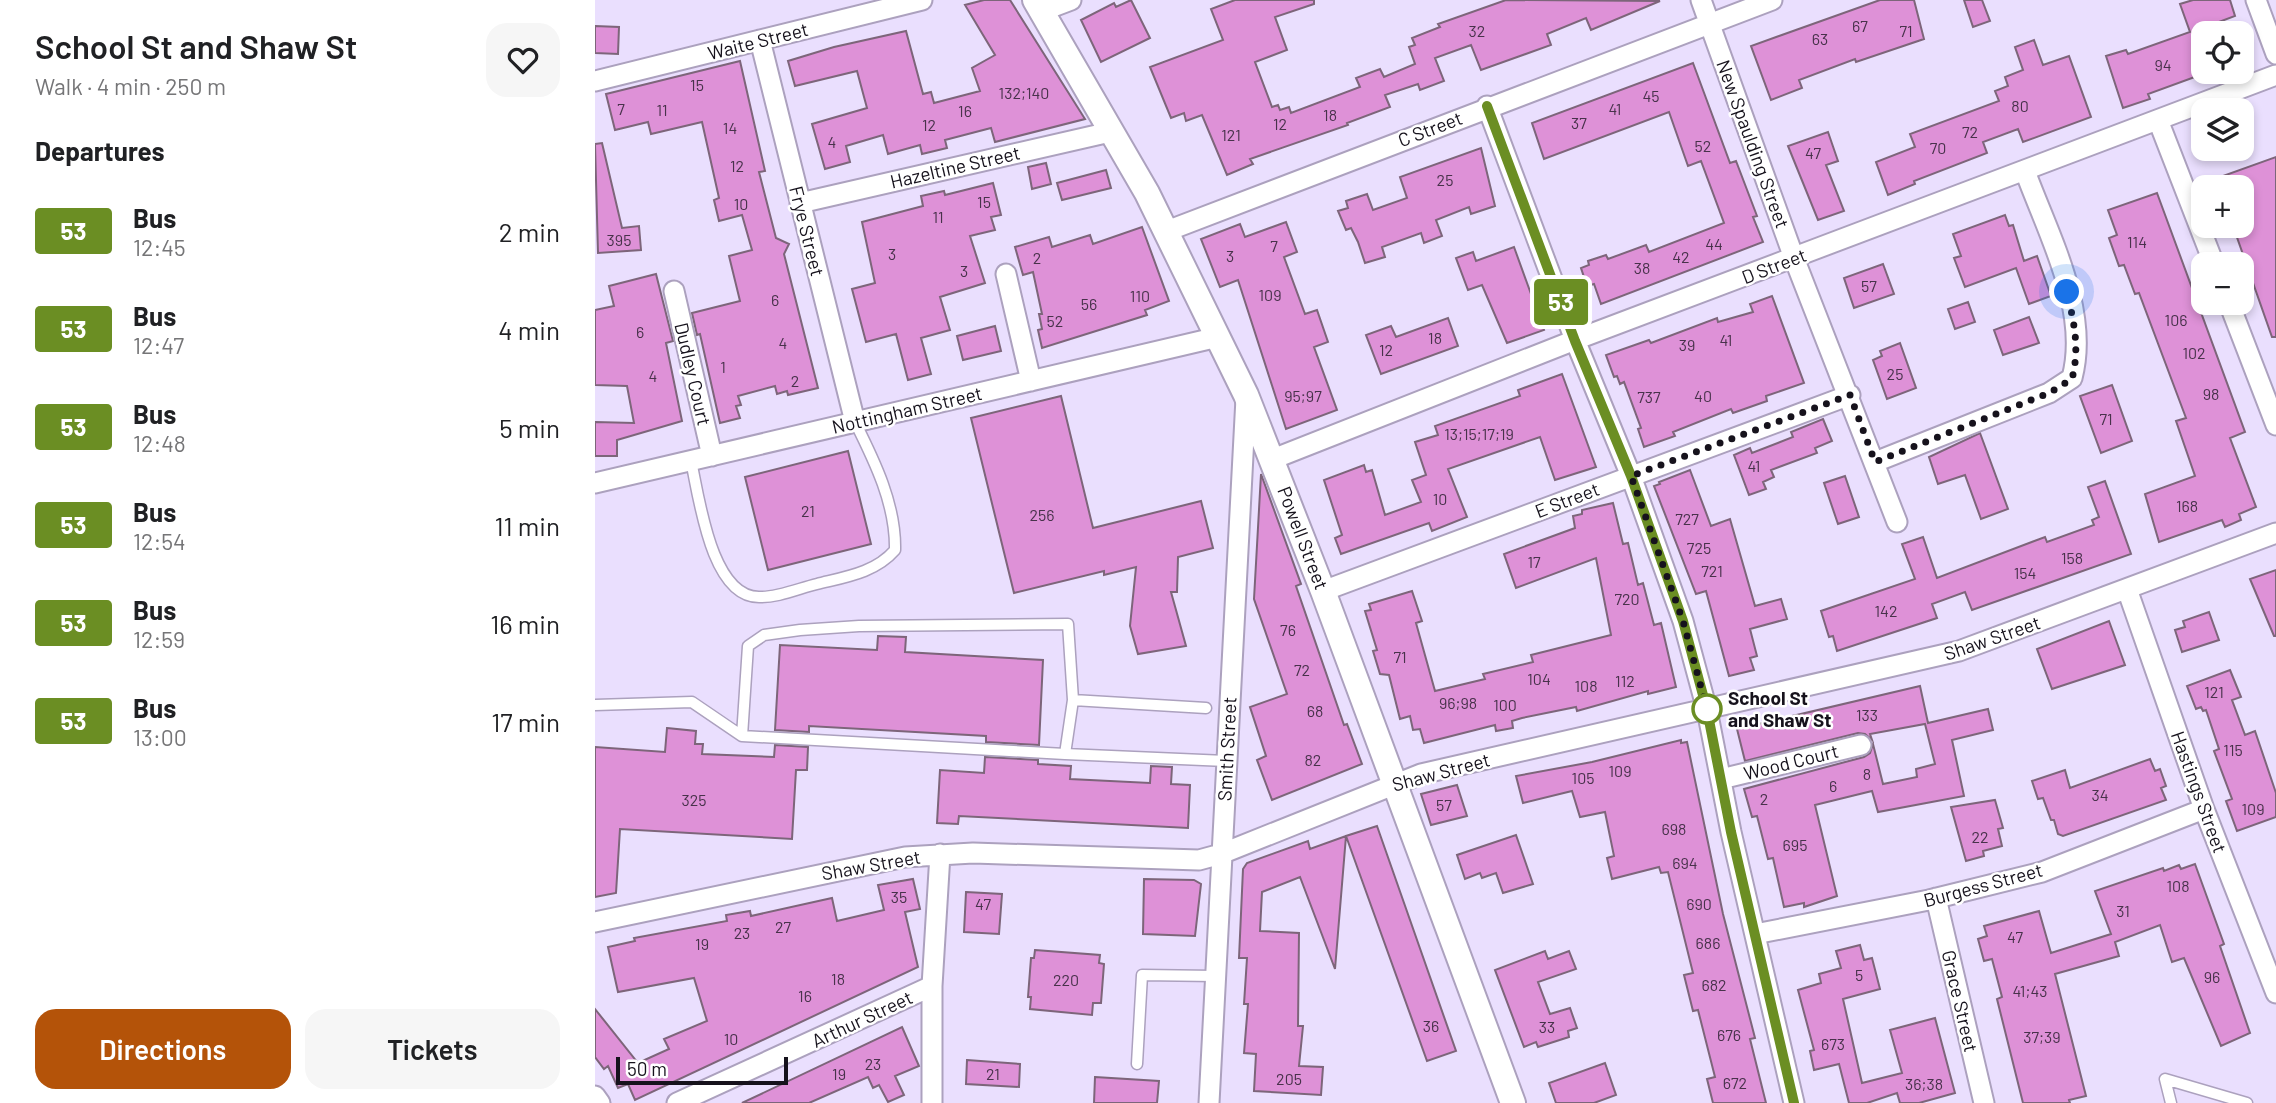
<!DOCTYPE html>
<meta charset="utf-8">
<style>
:root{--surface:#fff;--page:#f6f6f6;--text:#202124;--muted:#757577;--accent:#b45309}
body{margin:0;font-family:Barlow,sans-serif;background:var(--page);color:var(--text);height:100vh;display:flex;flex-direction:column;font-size:26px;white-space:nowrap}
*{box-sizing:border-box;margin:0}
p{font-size:23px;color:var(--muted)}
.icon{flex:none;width:38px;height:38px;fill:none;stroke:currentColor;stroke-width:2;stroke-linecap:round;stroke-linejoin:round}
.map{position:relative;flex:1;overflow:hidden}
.sheet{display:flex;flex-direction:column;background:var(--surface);width:595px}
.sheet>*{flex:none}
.badge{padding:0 14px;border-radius:5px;font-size:24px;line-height:46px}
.controls{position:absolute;left:1596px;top:21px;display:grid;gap:14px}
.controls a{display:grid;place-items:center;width:63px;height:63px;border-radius:14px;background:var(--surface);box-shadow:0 4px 10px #0003;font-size:35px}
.scale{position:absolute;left:21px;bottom:18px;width:172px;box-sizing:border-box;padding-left:7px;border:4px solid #16121c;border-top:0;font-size:19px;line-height:24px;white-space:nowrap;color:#16121c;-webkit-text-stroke:5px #fff;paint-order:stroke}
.you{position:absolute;width:35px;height:35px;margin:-18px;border:5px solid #fff;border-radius:50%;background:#1a73e8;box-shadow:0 0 0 10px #1a73e833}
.map>.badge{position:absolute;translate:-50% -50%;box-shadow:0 0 0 4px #fff}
h2{padding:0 35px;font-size:26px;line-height:63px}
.round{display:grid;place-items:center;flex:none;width:74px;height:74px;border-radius:21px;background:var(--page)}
.overview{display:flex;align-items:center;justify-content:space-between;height:119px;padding:0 35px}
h1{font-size:33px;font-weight:600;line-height:52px}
.button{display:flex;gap:14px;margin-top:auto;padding:14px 35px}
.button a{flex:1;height:80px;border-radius:21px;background:var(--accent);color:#fff;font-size:28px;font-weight:600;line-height:80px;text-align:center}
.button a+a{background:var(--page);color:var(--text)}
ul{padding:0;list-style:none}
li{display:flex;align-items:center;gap:21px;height:98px;padding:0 35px}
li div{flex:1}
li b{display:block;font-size:26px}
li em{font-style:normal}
li .badge{min-width:77px;font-weight:700;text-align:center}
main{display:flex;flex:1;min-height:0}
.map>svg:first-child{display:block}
</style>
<main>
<section class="sheet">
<div class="overview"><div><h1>School St and Shaw St</h1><p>Walk · 4 min · 250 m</p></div><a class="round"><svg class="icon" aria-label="heart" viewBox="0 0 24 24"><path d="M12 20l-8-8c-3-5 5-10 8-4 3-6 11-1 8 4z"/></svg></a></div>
<h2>Departures</h2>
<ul>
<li><span class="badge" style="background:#6b8e23;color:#fff">53</span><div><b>Bus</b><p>12:45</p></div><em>2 min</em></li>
<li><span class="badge" style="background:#6b8e23;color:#fff">53</span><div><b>Bus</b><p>12:47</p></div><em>4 min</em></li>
<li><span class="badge" style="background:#6b8e23;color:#fff">53</span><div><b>Bus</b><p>12:48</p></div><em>5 min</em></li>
<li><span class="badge" style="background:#6b8e23;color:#fff">53</span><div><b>Bus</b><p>12:54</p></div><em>11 min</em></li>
<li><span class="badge" style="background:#6b8e23;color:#fff">53</span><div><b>Bus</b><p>12:59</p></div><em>16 min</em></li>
<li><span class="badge" style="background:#6b8e23;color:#fff">53</span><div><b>Bus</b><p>13:00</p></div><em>17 min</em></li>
</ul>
<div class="button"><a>Directions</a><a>Tickets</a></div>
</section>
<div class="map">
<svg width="1681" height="1103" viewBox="0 0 1681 1103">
<rect width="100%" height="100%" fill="#eadffe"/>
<!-- building -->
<path fill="#de91d7" stroke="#7d657a" stroke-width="2" d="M389,0h26l75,119 -90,23 -4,-14 -46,12 2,8 -25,6 -2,-9 -32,9 -5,-19 -37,11 4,16 -25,7 -13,-45 55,-16 -10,-37 -62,15 -7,-25 46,-14 72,-16 17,63 8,-2 3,11 46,-12 -8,-23 23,-13 -30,-50z
M536,0l19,38 -49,24 -20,-42 33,-17 2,4z
M640,0h79v4l-39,13 12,33 -32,12 17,45 6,-2 2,5 9,-3 2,6 69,-26 -4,-9 24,-9 4,8 31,-13 -6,-17 6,-2 -3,-7 28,-11 -2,-3 68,-24 154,1 -69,29 -5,-12 -39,16 4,11 -70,25 -10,-25 -36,13 9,23 -24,9 -2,-6 -33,11 5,12 -43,16 1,2 -98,34 3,5 -26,11 -25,-60 -16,6 -2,-8 -13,5 -21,-51 73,-27 -12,-31z
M1285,0h34l10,39 -68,23 -1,-3 -56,21 3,8 -31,12 -20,-54z
M1369,0h18l8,21 -17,6z
M1598,0h37l5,16 -32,12v46l-55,20 2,5 -27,9 -17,-52 20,-6 2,4 62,-22 -10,-28z
M0,26l24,1 -1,27 -23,-1z
M1439,40l9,25 26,-9 22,61 -68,25 -5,-13 -35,13 4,11 -73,28 1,3 -27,11 -12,-33 39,-15 -5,-13 89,-33 -4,-10 13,-5 -3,-9 18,-7 -8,-23z
M145,61l25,110 -6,1 17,66 13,6 -5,10 34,134 -30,7 -1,-4 -10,3 -2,-8 -37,10 3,9 -5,1 4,12 -20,5 -20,-89 -3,1 -5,-22 48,-12 -11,-45 23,-6 -10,-35 -23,6 -5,-21 5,-2 -17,-76 -51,12 -3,-12 -33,8 -9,-36z
M1098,63l37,100 6,-2 21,55 -4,1 10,25 -162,62 -7,-20 -7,2 -6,-18 8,-3 -1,-4 18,-6 2,4 38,-14 3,7 75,-29 -23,-62 -13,5 -19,-54 -125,47 -12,-36z
M1233,132l10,29 -12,4 18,46 -26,9 -30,-74z
M7,143l20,85 17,-2 2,24 -43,3 -3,-109z
M886,148l14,58 -24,8 -2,-7 -33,13 6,16 -18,7 -3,-10 -39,14 3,10 -20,6 -7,-21 -7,-14 -5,2 -8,-19 10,-3 -2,-7 21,-7 6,16 34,-12 -7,-21z
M1681,157v180h-4l-39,-111h9v-39l-44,-2z
M451,163l5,21 -19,5 -4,-22z
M511,170l5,18 -49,12 -5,-17z
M398,183l8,32 -10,2 4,13 -25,6 15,47 -45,14 10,33 -29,8 10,36 -23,6 -12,-46 -30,8 -14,-53 23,-6 -13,-61 61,-16 -2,-10 23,-5 1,4z
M1562,193l88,239 -15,6 26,69 -17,7 2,6 -16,7 -3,-7 -63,22 -14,-48 50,-18 -19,-55 10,-3 -47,-125 -4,1 -11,-29 -5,1 -10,-28 8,-3 -9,-25z
M1410,215l4,11 4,-1 11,36 13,-5 14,40 -22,8 -13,-36 -51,19 -11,-29 7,-2 -8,-22z
M691,222l11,30 -13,5 21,57 12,-4 11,32 -14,5 23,63 -51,19 -48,-149 -18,7 -19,-48 39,-15 5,13z
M547,227l27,74 -24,9 2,5 -105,33 -4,-18 4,-1 -3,-15h3l-9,-42 -10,3 -8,-28 34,-10 3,10 38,-12 3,9z
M919,247l30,83 -37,13 -25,-58 -14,5 -12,-32 17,-6 3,9z
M1288,264l11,30 -40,14 -10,-30z
M61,274l17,67 -7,2 16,78 -65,19v16h-22v-34l39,1 -7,-37 -32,-1v-75l19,-4 -5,-20z
M1177,296l32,87 -38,13 1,5 -34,12 -2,-4 -58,23 2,4 -31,11 -6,-18 3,-1 -17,-46 -4,2 -3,-8 -3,1 -8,-22 43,-15 2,3 66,-25 1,4 35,-10 -3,-8z
M1373,302l7,20 -20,7 -7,-20z
M1434,317l10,26 -36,12 -9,-25z
M853,318l10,28 -77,28 -15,-39 25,-9 5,11z
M400,326l6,25 -38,9 -6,-24z
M1305,343l16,45 -29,11 -14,-39 9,-4 -2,-5z
M967,374l34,93 -41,13 -15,-43 -92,32 19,48 -35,14 -3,-8 -88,31 -6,-16 7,-3 -18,-55 40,-15 2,7 6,-2 13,45 36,-13 -9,-22 14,-5 -11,-33 23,-7 -3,-9 85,-30 -2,-6z
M1517,385l20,56 -31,12 -21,-57z
M466,396l32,132 108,-27 12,47 -35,9 -1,35h-6l15,54 -48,8 -8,-28 6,-59 -32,8v-4l-90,22 -43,-175z
M1228,419l9,22 -17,7 2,5 -46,17 3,7 -11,5 3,7 -17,6 -15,-40 16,-7 2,5 41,-16 -2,-5z
M1385,433l28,76 -27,10 -16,-44 -27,9 -9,-27z
M253,451l23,93 -103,26 -23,-93z
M1095,470l21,56 19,-7 25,87 26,-7 6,20 -37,10 7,27 -7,2 4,12 -25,6 -23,-85 -10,3 -42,-108 6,-2 -1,-2z
M666,474l40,110 -5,2 48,139 3,-1 15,40 -90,36 -15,-40 9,-4 -16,-49 37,-13 -33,-95z
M1250,476l14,41 -21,7 -14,-41z
M1510,481l26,73 -159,56 -7,-18 -33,12 5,14 -100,33 -4,-15 -4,1 -8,-26 94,-32 -13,-35 21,-7 14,41 108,-41 2,5 47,-17 -2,-5 7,-3 -11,-30z
M1018,503l10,41 5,-1 10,42 5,-2 11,42 7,-2 15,64 -28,7v-3l-71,20 -1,-4 -54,11 -10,3 1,7 -17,3 -1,-6 -71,18 -4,-14 -7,1 -3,-14 -10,3 -11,-44 -9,-1 -7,-23 4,-1 -12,-39 6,-1 -2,-6 43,-13 10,30 -6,2 19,68 50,-12 -2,-5 50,-12 -2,-7 80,-20 -15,-77 -80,30 -12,-34 71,-26 -2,-12 9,-2v-4z
M1681,570v66h-2l-24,-57z
M1614,612l10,28 -37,12 -7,-22 10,-3 -2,-6z
M1514,621l16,44 -73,24 -15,-40z
M283,636l28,1 -1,15 138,8 -4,85 -53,-3v-6l-177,-10v6l-34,-2 5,-85 97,5z
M1635,670l11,27 -9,3 13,35 10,-4 21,62v24l-39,14 -11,-30 6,-2 -18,-48 5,-2 -13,-39 -3,1 -2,-4 -5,2 -9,-23z
M1325,686l8,37 60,-14 5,21 -41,10 12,56 -86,16 -6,-21 -57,14 22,91 -33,11v-4l-20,4 -11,-49 -5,1 -11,-43 -5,1 -8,-28 120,-32 6,-4 3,-9 10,40 34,-7 -1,-8 19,-5 -10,-40 -55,10 2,6 -7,-6 -7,-1 -113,28 -8,-32z
M72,728l29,3 -1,13h8l-1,10 72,3 1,-12 33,2 -1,23h-11l-4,69 -172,-10 -4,64 -21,4v-150l70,5z
M1086,740v3l6,-1 36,172 32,124 -5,1 16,64h-53l-6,-24 8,-2 -17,-67 -5,1 -9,-36 9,-2 -25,-101 -7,1 -2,-6 -47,12 -5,-21 7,-2 -9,-44 -25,5 -8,-26 -49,12 -7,-27 76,-14z
M390,757l53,3v4l33,2 -1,13 80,4 1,-17 21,1 -1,17 19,1 -2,43 -229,-12 -1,8 -21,-1 3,-53 44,3z
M1555,759l5,12 5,-2 6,17 -5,2 5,12 -103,36 -5,-2 -4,-14h-3l-8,-22 -5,1 -6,-18 33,-11 5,18z
M862,785l10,31 -36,9 -10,-31z
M1400,800l8,28 -5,1 4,17 -19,5 1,5 -18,5 -15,-54z
M782,826l79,225 -29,10 -81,-225z
M921,835l17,49 -30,9 -7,-20 -14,5 -2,-5 -15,6 -8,-24z
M751,836l-11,133 -35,-92 -38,15 -2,39 39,2 -1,93h5l-4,40 24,1 -2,28 -67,-4 2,-37 -12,-1 4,-49h-4l3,-46h-8l4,-89 4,-6 61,-22 2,8z
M1600,864l29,80 -4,2 30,87 -29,13 -37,-88 -12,4 -12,-37 -45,17 4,14 -64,18 31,122 -17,4 1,3h-47l-26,-104 5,-2 -10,-38 -8,2 -6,-22 9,-3 -3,-10 55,-15 12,42 60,-19 -16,-43 68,-23 1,3 15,-6 2,4z
M318,879l7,30 -15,3 13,55 -283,133 -7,-16 -10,4 -10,-22 -4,3 -9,-12v-48l43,54 31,-14 -5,-10 43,-18 -13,-43 -76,14 -10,-45 27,-6 -1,-3 93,-17 -1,-6 24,-4 1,5 81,-18 5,23 47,-11 -6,-25z
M549,879l50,1 7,4 -6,52 -52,-2z
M371,892l36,2 -3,40 -35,-2z
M1265,945l4,15 8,-2 8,31 -37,10 19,84 40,-10 -12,-43 45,-12 20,75 -36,10h-19l-3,-10 -30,10h-18l-10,-39 -25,6 -4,-19 4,-1 -16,-60 23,-7 -2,-9 22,-6 -5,-17z
M440,950l65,5 -1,8 5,1 -3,39h-8l-1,12 -62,-6 1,-12h-3l3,-39h3z
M950,951l3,8 21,-8 7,18 -38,13 12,32 20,-6 7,20 -9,3 1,6 -31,10 -2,-5 -12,5 -29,-77z
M307,1027l17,39 -24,10 9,19 -16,7 -9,-17 -6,3 -5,-11 -59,26h-67z
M372,1060l53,4 -1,23 -53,-3z
M1010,1063l11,32 -22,8h-38l-7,-20z
M500,1077l64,4 -2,22h-63z"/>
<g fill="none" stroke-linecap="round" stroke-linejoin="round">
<defs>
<path id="service" d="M96,461c8,36 20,136 68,136 18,1 41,-9 58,-13 28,-7 58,-11 78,-34 1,-45 -20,-88 -40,-128
M478,700l133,8
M0,705l97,-3 50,34 323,18 8,-54 -5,-76 -209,2 -59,4 -36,5 -16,11 -6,90
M470,754l161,7
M542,1064l5,-89 73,1
M1576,1103l-6,-24 82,24"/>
<path id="minor" d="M1106,0l93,258 103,264
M1661,0l20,54
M447,11l29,-11
M165,40l95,382
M0,81l327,-81
M892,106l88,234 56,136 52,145 24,89 24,122 63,271
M1563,120l56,144
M205,203l310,-71
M572,231l605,-231
M411,274l25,107
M79,291l38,165
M1634,303l47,122
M678,459l302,-119 701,-265
M1280,462l174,-69 23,-15c18,-68 -24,-144 -47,-207
M0,483l623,-146
M1532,589l77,220 72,184
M728,591l527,-196
M1126,779l140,-34
M1341,898l48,205
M0,922l310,-65 68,-4 226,7 22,-6 200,-80 538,-123 317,-118
M1160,934l174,-34 113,-28 162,-63
M0,1096l5,7
M82,1103l255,-117
M337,1103v-117l8,-132
M614,1103l37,-705"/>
<path id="tertiary" d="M440,0l112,193 99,202 77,196 190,512"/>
</defs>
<!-- service casing -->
<use href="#service" stroke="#aca1be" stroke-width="13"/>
<!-- minor casing -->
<use href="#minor" stroke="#aca1be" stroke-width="23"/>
<!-- tertiary casing -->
<use href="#tertiary" stroke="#aca1be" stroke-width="28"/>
<!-- service -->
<use href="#service" stroke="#fff" stroke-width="10"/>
<!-- minor -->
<use href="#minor" stroke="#fff" stroke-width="19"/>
<!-- tertiary -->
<use href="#tertiary" stroke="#fff" stroke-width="24"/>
</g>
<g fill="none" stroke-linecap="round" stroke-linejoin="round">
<defs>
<path id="line" d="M892,106l88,235 56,135 52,145 24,89 24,122 63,271"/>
</defs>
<!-- line casing -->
<use href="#line" stroke="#fff" stroke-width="16"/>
<!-- line -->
<use href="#line" stroke="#6b8e23" stroke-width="10"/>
<!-- walk -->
<path stroke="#16121c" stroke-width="7" stroke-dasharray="0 12.6" d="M1112,709l-24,-88 -52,-145 219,-81 25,67 174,-69 23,-14c8,-32 2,-56 -5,-87"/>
</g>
<!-- markers -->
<circle fill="#fff" stroke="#6b8e23" stroke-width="3.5" cx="1112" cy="709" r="14"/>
<g text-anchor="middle" stroke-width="5" stroke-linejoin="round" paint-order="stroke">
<!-- number labels -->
<g font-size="16" fill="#48324b">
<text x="1265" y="32">67</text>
<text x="882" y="37">32</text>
<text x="1311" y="37">71</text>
<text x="1225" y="45">63</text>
<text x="1568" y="71">94</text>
<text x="102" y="91">15</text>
<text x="429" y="99">132;140</text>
<text x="1056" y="102">45</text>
<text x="1425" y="112">80</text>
<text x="26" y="115">7</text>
<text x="1020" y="115">41</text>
<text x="67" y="116">11</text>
<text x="370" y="117">16</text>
<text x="735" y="121">18</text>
<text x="984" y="129">37</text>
<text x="685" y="130">12</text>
<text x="334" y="131">12</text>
<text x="135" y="134">14</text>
<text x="1375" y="138">72</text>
<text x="636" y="141">121</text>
<text x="237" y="148">4</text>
<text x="1108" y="152">52</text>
<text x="1343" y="154">70</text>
<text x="1218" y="159">47</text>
<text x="142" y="172">12</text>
<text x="850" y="186">25</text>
<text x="389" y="208">15</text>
<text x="146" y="210">10</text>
<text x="343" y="223">11</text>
<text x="24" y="246">395</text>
<text x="1542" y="248">114</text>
<text x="1119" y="250">44</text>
<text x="679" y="252">7</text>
<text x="297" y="260">3</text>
<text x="635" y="262">3</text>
<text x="1086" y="263">42</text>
<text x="442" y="264">2</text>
<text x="1047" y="274">38</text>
<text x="369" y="277">3</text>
<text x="1274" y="292">57</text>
<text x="675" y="301">109</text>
<text x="545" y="302">110</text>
<text x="180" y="306">6</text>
<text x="494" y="310">56</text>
<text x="1581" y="326">106</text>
<text x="460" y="327">52</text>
<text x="45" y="338">6</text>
<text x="840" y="344">18</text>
<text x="1131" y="346">41</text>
<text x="188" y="349">4</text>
<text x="1092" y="351">39</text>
<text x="791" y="356">12</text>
<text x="1599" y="359">102</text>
<text x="128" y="373">1</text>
<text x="1300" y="380">25</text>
<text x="58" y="382">4</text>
<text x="200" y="387">2</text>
<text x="1616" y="400">98</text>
<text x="708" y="402">95;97</text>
<text x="1108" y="402">40</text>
<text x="1054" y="403">737</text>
<text x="1511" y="425">71</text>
<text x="884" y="440">13;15;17;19</text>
<text x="1159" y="472">41</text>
<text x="845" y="505">10</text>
<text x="1592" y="512">168</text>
<text x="213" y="517">21</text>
<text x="447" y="521">256</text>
<text x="1092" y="525">727</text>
<text x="1104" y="554">725</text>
<text x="1477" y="564">158</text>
<text x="939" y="568">17</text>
<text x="1117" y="577">721</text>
<text x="1430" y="579">154</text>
<text x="1032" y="605">720</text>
<text x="1291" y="617">142</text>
<text x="693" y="636">76</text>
<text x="805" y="663">71</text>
<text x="707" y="676">72</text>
<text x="944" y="685">104</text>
<text x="1030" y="687">112</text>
<text x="991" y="692">108</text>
<text x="1619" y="698">121</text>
<text x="863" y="709">96;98</text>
<text x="910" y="711">100</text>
<text x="720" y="717">68</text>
<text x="1272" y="721">133</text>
<text x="1638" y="756">115</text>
<text x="718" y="766">82</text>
<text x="1025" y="777">109</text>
<text x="1272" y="780">8</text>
<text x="988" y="784">105</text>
<text x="1238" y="792">6</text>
<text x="1505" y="801">34</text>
<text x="1169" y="805">2</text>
<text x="99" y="806">325</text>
<text x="849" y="811">57</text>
<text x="1658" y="815">109</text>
<text x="1079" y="835">698</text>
<text x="1385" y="843">22</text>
<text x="1200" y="851">695</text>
<text x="1090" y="869">694</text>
<text x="1583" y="892">108</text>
<text x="304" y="903">35</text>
<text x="388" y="910">47</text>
<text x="1104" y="910">690</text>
<text x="1528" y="917">31</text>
<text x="188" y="933">27</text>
<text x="147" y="939">23</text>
<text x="1420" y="943">47</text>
<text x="1113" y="949">686</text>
<text x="107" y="950">19</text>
<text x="1264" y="981">5</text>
<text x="1617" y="983">96</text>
<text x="243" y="985">18</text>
<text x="471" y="986">220</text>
<text x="1119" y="991">682</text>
<text x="1435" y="997">41;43</text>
<text x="210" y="1002">16</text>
<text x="836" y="1032">36</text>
<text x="952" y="1033">33</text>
<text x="1134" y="1041">676</text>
<text x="1447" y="1043">37;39</text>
<text x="136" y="1045">10</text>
<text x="1238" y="1050">673</text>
<text x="278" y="1070">23</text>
<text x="244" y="1080">19</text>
<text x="398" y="1080">21</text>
<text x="694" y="1085">205</text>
<text x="1140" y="1089">672</text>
<text x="1329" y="1090">36;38</text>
</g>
<!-- street labels -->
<g font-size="19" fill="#16121c" stroke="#fff">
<text transform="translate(163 41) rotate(-14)" y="7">Waite Street</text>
<text transform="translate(835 129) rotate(-21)" y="7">C Street</text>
<text transform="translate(1158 144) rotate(70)" y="7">New Spaulding Street</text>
<text transform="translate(360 167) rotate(-13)" y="7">Hazeltine Street</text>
<text transform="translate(212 231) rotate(76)" y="7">Frye Street</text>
<text transform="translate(1179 266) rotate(-21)" y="7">D Street</text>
<text transform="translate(98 374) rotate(77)" y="7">Dudley Court</text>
<text transform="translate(312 410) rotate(-13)" y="7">Nottingham Street</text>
<text transform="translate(972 500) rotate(-21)" y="7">E Street</text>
<text transform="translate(708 538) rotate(69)" y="7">Powell Street</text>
<text transform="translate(1397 638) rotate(-19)" y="7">Shaw Street</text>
<text transform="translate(632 749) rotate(-87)" y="7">Smith Street</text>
<text transform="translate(1196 762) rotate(-14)" y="7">Wood Court</text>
<text transform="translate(846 772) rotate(-15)" y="7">Shaw Street</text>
<text transform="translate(1604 792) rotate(70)" y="7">Hastings Street</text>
<text transform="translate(276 865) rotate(-10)" y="7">Shaw Street</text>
<text transform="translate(1388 885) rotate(-15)" y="7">Burgess Street</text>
<text transform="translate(1365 1001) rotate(77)" y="7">Grace Street</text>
<text transform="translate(267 1019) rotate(-25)" y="7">Arthur Street</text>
</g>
<!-- stop labels -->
<g font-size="19" font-weight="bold" fill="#16121c" stroke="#fff" text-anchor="start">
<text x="1133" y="705">School St<tspan x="1133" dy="22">and Shaw St</tspan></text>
</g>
</g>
</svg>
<div class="controls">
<a><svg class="icon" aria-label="locate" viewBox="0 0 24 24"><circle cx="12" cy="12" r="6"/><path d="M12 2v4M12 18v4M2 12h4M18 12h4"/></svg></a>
<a><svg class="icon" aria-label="layers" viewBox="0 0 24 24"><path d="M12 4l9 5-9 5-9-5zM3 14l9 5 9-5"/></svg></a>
<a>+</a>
<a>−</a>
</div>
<div class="scale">50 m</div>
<div class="you" style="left:1472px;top:292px"></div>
<b class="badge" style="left:966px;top:302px;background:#6b8e23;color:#fff">53</b>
</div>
</main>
